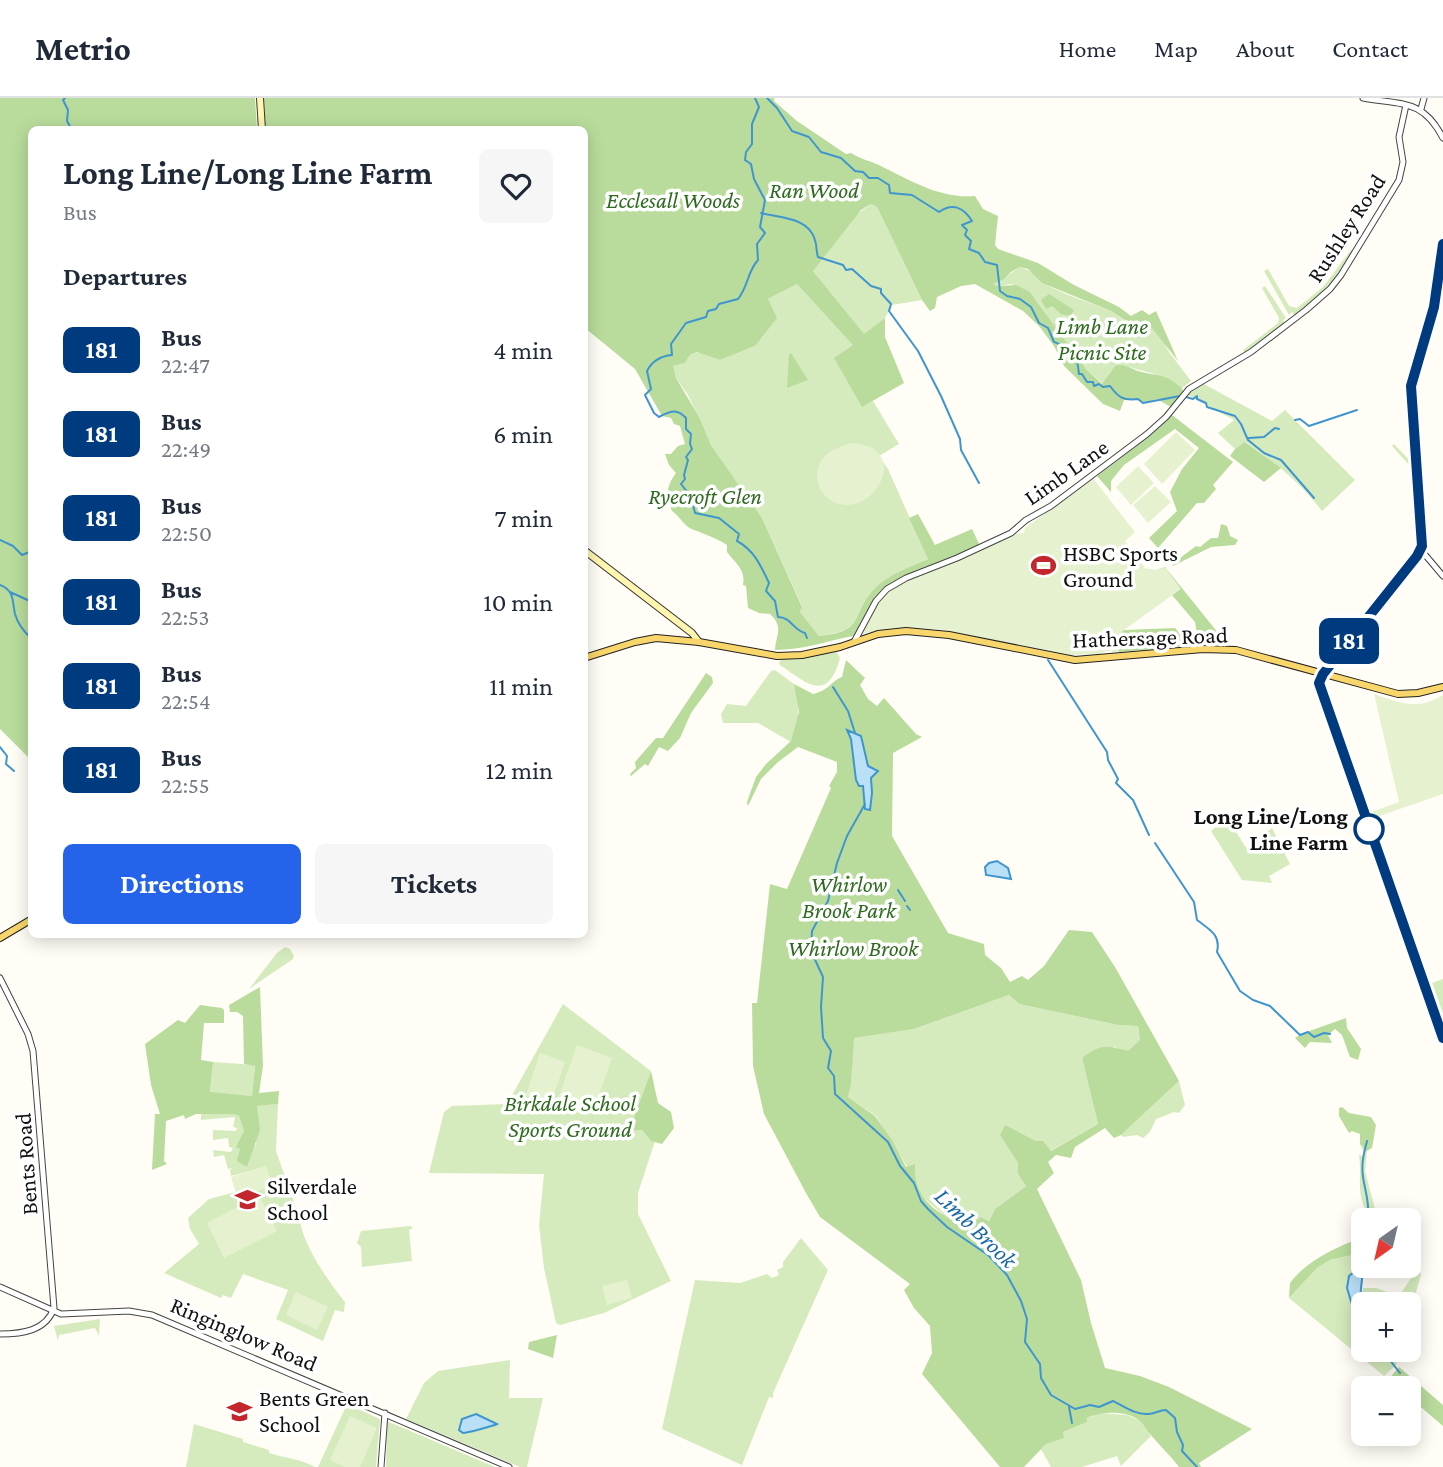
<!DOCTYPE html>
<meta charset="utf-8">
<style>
:root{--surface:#fff;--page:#f6f6f7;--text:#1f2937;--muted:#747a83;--line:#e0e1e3;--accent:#2563eb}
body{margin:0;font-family:"Crimson Pro",serif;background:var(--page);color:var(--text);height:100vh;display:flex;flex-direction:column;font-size:26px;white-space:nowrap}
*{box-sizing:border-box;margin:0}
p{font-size:23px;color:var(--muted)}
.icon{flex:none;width:38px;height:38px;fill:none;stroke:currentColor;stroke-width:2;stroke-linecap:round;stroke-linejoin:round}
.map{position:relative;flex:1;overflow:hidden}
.panel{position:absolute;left:28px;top:28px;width:560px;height:812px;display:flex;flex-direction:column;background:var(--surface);border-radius:10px;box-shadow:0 4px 18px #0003}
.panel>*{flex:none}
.badge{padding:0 14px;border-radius:10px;font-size:24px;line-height:46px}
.needle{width:46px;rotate:214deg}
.fabs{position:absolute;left:1351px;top:1110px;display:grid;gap:14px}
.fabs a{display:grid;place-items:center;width:70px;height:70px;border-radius:10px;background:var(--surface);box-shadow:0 4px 18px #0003;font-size:35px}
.map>.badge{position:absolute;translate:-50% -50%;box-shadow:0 0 0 4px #fff}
h2{padding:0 35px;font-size:26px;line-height:63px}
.round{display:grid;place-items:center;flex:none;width:74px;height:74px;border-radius:10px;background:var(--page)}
.summary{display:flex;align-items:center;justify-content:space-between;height:119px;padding:0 35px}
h1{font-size:33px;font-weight:700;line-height:52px}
.cta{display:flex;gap:14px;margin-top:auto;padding:14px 35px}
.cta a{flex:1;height:80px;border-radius:10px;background:var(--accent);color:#fff;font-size:28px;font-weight:700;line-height:80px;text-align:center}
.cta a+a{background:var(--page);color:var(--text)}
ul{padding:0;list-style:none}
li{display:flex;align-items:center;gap:21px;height:84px;padding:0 35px}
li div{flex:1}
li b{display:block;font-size:26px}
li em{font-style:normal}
li .badge{min-width:77px;font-weight:700;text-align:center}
header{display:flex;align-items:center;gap:42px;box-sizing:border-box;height:98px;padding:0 35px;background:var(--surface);border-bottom:2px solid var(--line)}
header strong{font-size:33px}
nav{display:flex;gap:38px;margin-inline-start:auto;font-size:24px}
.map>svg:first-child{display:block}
</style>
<header>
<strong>Metrio</strong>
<nav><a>Home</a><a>Map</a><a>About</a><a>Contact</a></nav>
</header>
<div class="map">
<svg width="1443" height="1369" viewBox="0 0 1443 1369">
<rect width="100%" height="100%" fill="#fffdf5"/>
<!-- green -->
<path fill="#d5ebbd" d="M871,106l6,3 45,93 -30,5 -7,13 -21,17 -51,-64 39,-53z
M1351,152l2,1c-17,28 -32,44 -58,65l-3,-4 -3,3 -25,-44 4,-2 21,37 8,2 26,-21z
M1020,169l12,5 10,11 24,11 45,17 15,11 25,5 7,6 11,19 22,29 -9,7c-18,-15 -38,-15 -58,-23l-13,6 -8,13 -17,-15 -56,-77 -19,-8 -13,2 -6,-2c11,-4 19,-11 28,-17z
M797,186l57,61 -19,13 27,48 11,-5 26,43 -20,12 9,13 40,90c-18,8 -40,15 -54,30 -25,27 -7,41 -55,47l-19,-24 2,-6 -40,-88 -51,-73 -23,-50 -12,-17 -4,-12 13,-3 5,-8 8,-3 22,8 35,-14 13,-47z
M1265,188l21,32 -3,2 2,4 -40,29 -2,-3 35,-27 1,-5 -17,-30z
M1425,227l2,2 -18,56 5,75 -4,-3 -5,-75z
M1202,285l70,38 13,-11 70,70 -33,31c-25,-32 -44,-45 -76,-69l-11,7 -17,-16 16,-13 -46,-25z
M1394,346l21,22 4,71h-5l-4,-71 -18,-20z
M836,553l4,7c-12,45 -33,26 -60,7l-1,-3 4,-4z
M775,572l19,14 4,15v25l-7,18 -33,-19h-35l-2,-9 6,-10 19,2 25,-35z
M1227,720l20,31 25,-21 18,36 -21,12 3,7 -30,-3 -31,-49z
M285,849l5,2 4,7 -1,3 -44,30 28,-36z
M1443,881v53l-14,-39 3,-1 -3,-8z
M1009,897l10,9 99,21 20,1 2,14 -12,12 -14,-5 -32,11 16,66 -48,27 -14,-10 -31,-15 -4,10 17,27v11l8,12 -31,23 -6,12 -8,-4 -16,9 -20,-10 -24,-20 -7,-18 -38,-62 -28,-19 3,-12 2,-47 61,-9z
M563,906l88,67 -22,58 13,1 9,11h4l-17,52v21l33,67 -67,32 -44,12 -4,-2 -12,-55 -5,-43 5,-51 -115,-1 15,-61 8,-6 55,-2z
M213,964l42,3 -3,31 -42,-3z
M1179,983l6,24 -6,8 -5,-1 -18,7 -6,13 -7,6 -6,-3 -14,2 -2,-2z
M278,1006l-2,47 24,68c1,23 30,65 45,83l-1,10 -9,-2 -12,31 -47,-22 12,-29 -45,-16 -12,24 -8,-3 -2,3 -57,-25 35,-29 -9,-15 -2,-11 21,-19 23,-6h4l1,3 29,-29 -35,9 -1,-6 2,-2 -4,1 -4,-14 -10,2 -1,-7 18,2 2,-4 -4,-1 -1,-9 -15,2v-10l23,1 1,-3 -4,-1 2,-10 -34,3v-6h33l5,2 5,15 -4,18 8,15 3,-13 5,-7 1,-38z
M1360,1046l7,7 -2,20 10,38 -3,11h-9v45l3,2 -2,9 -1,-6h-9l-5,6 -2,13 12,18 4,-19h13l23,8 19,-28 3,6 -12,45v-15h-46v45h38l-5,16 -12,11 -95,-78 28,-30 13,-8 22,-5 10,-16 -1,-13 5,-16c-10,-16 -4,-37 -7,-55l4,1 1,-3z
M410,1128l3,2 -4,2 3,31 -50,6 -1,-20 -4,-4 4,-12z
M801,1140l27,32 -55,123v5l-4,-1 -27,68 -80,-36 33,-149 45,3 27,-9 5,4 7,-3 -2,-5 6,-3v-5z
M100,1221l-1,17 -4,-8 -36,7 -1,6 -4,-15z
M510,1262l-1,38h34l-16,69h-7l-114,-48 18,-36 14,-12z
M347,1306l33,15 -4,48h-58z
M1100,1315l27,2 14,6 10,15 -30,30 -4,-10 -35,11h-31l-10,-18 5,-5 17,-6v-6l24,-10v-4z
M387,1323l2,1 106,45h-109z
M194,1326l49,15v3l26,8v3c16,5 32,6 46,14h-129z"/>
<!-- forest -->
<path fill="#b9dc9c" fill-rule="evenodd" d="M0,0h255l2,31 -225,1 -1,630 -31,-31z
M264,0h510v3l23,20 49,33 5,-1c9,6 20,8 30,13 30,15 60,33 94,30l8,13 15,7 -3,29 3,4 40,14 36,22 45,22 12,9 11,-6 7,5 7,-4 22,50 -27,-34 -7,-3 -15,-1 -18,-12 -69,-28 -14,-14 -8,-2 -9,5 -7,7 -11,5 5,2 18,-1 14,7 56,77 16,15 13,-18c10,-3 14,2 23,5 21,6 25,1 44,17l1,4 -12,15 -14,-8 -11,4 -9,-4 -13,1 -4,11 -17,-7 -39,-38 -10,-20 -15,-20 -16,-15 -48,-27 -14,2 -24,11 -2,11 -5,3 -8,-11 -45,-93 -6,-3 -10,6 -48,61 51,63 21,-16v19l19,46 -42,24 -28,-49 19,-13 -56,-61 -29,15 9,19 -22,28 -35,14 -23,-8 -7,3 -5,8 -12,3 3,12 23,39 12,28 51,73 40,89 -2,5 19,24c48,-5 30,-20 55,-47 14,-15 36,-22 54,-30l-19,-41 9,-4 17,31 37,-16 8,17 -82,33c-29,18 -26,35 -45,57 -27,5 -50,14 -78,14 1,-16 9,-23 -5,-36l-11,-1 -11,-5 -2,-22 -3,-1c3,-16 -8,-22 -16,-33v-7c-9,-6 -22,-11 -33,-15 -10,-3 -14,-14 -22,-19 -6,-17 -6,-24 4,-38l-7,-8 -4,-11h6l7,-8 7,-2 -5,-18 -6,-2 -3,-6 -9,-2 -27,-47 -50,-41 -1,-198 -319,-1z
M1049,196l25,16 -4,6 -9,-2 -9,-8 -6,3 -5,-9z
M791,255l17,27 -21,8 2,-33z
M1172,317l61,47 -20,23 3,4 -12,14h-7l-39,45 -9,-10 28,-27 -7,-19 12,-23 17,-21 -24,-19 -51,36 -13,16v11l-14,-16 37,-28z
M1245,344l36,26 -17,14 -34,-26 5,-7z
M1221,426l6,2 3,10 8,4 -3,5 -24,2 -38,19 -1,-2 24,-18 4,1 11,-9h7z
M1165,469l58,72v4l-104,9 -2,-17 7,-5 51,-2 5,6 11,4 6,-5 -2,-11 -23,-27 -16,-25z
M846,562l19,18 -5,7 8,14 9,7 7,-8 32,36 6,3 -29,16 -1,83 56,97 36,11 1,11 16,13 9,14 12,-6 6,4 16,-14 25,-36 23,2 23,35 64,114 -58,54 -7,3 -9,-10 -30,19 -4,11 -15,-3 -8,7 6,11 -17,16 44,91 10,43 14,45 35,8 29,11 83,42 -53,34 2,4h-22c-9,-12 -20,-22 -29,-33 -4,-4 -6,-10 -10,-13 -13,-11 -39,-10 -53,-3v4l-24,10 1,6 -18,6 -22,23h-24l-78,-93 10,-21 -2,-27 -16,-18 -10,-18 6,-6 -90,-67 -14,-24 -42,-79 -11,-48 -1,-63h5l13,-119 17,5 44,-101 -2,-2 8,-14v-10l-39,-15 -20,15 -17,17 -13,27 -1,-4 9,-25 10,-13 25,-23 8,-29 -5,-28 19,10c17,-4 18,-13 29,-17zM1009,897l10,9 99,21 20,1 2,14 -12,11c-23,-6 -27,-7 -46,7l16,66 -47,27 -8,-10h-7l-31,-16 -5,10 18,28v11l8,12 -31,23 -6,12 -8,-4 -16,9c-29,-14 -52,-26 -50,-62l-9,3 -14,-27 -17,-24 -27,-19 3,-12 3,-47 60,-9z
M706,575l6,4 1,6 -22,30 -11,25 -12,13 -9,-4 -11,19 -3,-2 -14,12 -1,-2 6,-6 -1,-6 21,-24h7z
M260,889l3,79 -4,27 20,-2 -1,13 -21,2 3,24 -13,37 -10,-6 3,-12 -4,-2 8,-16 -5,-15 -5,-2h-38l-11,5 -1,-4 -18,6 -2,40 3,3 -15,6 3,-56h5l-9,-29 -6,-41 33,-24 7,3 15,-18 22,3 2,2v13h-20l-3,37 12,2 -3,30 42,4 3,-30 -11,-2 -1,-48 -6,-4h-7l-1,-7z
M1346,920l1,10 14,21 -3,11 -8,-3 -8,-22 -7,-6 -7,6 4,8 -22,-1 -5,6 -10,-10 6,-4z
M651,973l7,32 13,9 3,16 -12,16 -11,-3 -9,-11h-13z
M1342,1009l7,6 22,4 5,8 -4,23 -5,3 -7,-7v-10l-8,-3 -3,2 -10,-17v-8z
M1353,1143l4,8 -5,6 -22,5 -13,8 -28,30 1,-15c15,-20 40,-33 63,-42z
M557,1237l-4,23 -25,-9 1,-7z
M1399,1269l44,38v21l-34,-29v-9h-11l-10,-8z"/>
<!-- pitch -->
<path fill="#e6f2cf" d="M1176,334l19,18 -33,34 -18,-20z
M851,345c64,3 22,80 -19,58 -17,-10 -20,-33 -6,-46 7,-6 16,-9 25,-12z
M1138,368l16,17 -23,22 -15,-18z
M1093,380l42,54 -10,9 12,18 7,7v2l12,2 9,-3 16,22 -64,46 2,17h-6l-3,-2 -12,4 -27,1 -128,-25 -29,-2h-18l-36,6c22,-38 22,-41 63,-61l3,2 3,-4 41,-15 43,-22 11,-1 1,-5z
M1155,388l16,16 -23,21 -15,-18z
M1374,596c27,9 43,17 69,1v99l-75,26 -2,-6 33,-12z
M577,947l35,13 -19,53 -35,-12z
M540,955l25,9 -14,41 -25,-8z
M266,1068l7,20 -36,11 -6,-20z
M259,1098l18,35 -53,27 -17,-35z
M627,1182l5,18 -25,7 -5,-19z
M296,1194l32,15 -11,23 -31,-15z
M350,1318l27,12 -17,39h-15l-15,-7z"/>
<!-- water -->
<path fill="#b9e0f7" stroke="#3f96cf" stroke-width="2" d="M847,632l14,6 7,30 10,5 -7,7 1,15 -2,17 -5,-1 -2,-23h-4l-3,-6 -5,-41z
M997,763l11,7 3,11 -25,-4 -1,-8 4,-4z
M1358,1171l5,1 -4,37 -3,3 -3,-2 -6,-20 2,-12z
M476,1316l21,10c-4,2 -30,9 -34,9l-4,-3 3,-11z"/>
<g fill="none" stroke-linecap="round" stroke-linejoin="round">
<!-- stream -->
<path stroke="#3f96cf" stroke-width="2" d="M65,0l-2,2 5,10 -1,11 5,9
M755,0l4,9 -7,17v20l-6,8 -1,8 6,4 3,15 11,21 -5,27 5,6 -8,11 1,16c-11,12 -9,25 -20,39l-19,5 -3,5 -8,2 -2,6 -20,6 -15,21 1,11c-11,1 -20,6 -25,16l4,18 -6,6 9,18 5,4c11,-6 18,-9 27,1v11l5,5 -1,10 2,5 -6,8 2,3 -4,15 1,4 -4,5 10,13 4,16 24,5 20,16 -2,7c17,9 24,25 32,42l-3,8 9,10 3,16c13,0 15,13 27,16l2,5
M767,0l10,10 15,23 17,6 12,15 20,6 14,13 8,1 6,6h9l11,7 1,8 22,2 27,17c14,-10 25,-4 33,9l-10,4 5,5 -2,5 6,6 -2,8 10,4 6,9 12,3 3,26 7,5 13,3 11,8 8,16 9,5 6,14c10,2 13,14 23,17l2,15h3l5,8h6l1,4 5,-2 4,3 7,-1c8,11 13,15 28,13l5,4 37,-7
M761,115c18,5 48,4 54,27 2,6 1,11 3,17l25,8 3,5 6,-1 19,17 10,3v4l10,11 -2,7 29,40 23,45 19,43 1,11 18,33
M1186,299l7,2 4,-3v3l9,4 1,4 28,9 6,8 7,16 16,13 17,7 33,38
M1295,322l5,-1 9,7 48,-16
M1249,340l15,-1 11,-9 4,1
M0,442l13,6 9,9 10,-4
M0,487c15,6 12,16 15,29 3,11 9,18 17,25
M10,494l22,10
M1048,562l59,92 1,8 10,19 -2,4 17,17 16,35
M833,589l15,24 7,22
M0,649l7,9 -1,8 8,7
M865,706l-18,32 -10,27 -9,38 -16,30 -1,20 12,26 -2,30 2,31 8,13 -3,17 6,8 1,18 53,48 12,24 14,17 7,18 7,8 19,18 41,28 19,20 14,26 6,18 -2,23 15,22 1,14 10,17 24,14 15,-4 9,2 14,-6c12,6 23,14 35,13 7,0 11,-4 18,-4l9,8 2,14 6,13 -1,6 15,16
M1155,745l39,59 3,18c13,10 24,15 20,32l23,39 13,9 17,6 30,29 8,-3 6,5 10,-4 6,1
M898,792l7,11
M907,808l3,4
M1367,1043c-3,12 -6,22 -4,36 2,14 7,26 5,43
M1363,1145l-3,6 3,21
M1357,1211l6,19
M1381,1251l19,24
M1069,1309l3,16"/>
<defs>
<path id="tertiary" d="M1363,0c39,7 60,1 80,40
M1421,11l3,-11
M1421,452l22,26
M854,544l22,-41 11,-12 19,-11 51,-20 54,-25 15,-13 25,-14 96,-72 19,-17 23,-28 62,-37 55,-42 24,-21 11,-14 58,-95 4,-18 -4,-25 7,-32
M1323,576l99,-126 -11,-167 19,-58 13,-79
M0,880l28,56 5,17 21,257c-8,23 -32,26 -54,26
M0,1189l61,27 68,-3 23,4 357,152
M381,1369l4,-54"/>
<path id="secondary" d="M260,0l2,32
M584,452l108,83 7,9"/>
<path id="primary" d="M584,560l51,-16 21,-4 43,4 78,14 25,-1 38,-8 38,-13 28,-3 43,4 126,25 128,-11 33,1 162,44 20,-1 25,-6
M0,840l32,-19"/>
</defs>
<!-- tertiary casing -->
<use href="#tertiary" stroke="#444" stroke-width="7"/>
<!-- secondary casing -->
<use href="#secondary" stroke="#333" stroke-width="8"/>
<!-- primary casing -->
<use href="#primary" stroke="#222" stroke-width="8"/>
<!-- tertiary -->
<use href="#tertiary" stroke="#fff" stroke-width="5"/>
<!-- secondary -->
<use href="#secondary" stroke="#fff6b0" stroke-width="6"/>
<!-- primary -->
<use href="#primary" stroke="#f9d66b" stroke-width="6"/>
</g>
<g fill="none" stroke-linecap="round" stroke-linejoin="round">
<defs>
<path id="line" d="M1443,146l-9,63 -23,79 11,160 -5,10 -94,118 -4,9 124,355"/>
</defs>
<!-- line casing -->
<use href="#line" stroke="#fff" stroke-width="16"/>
<!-- line -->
<use href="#line" stroke="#003b80" stroke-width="10"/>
</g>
<!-- icons -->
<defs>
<symbol id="stadium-bare" viewBox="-9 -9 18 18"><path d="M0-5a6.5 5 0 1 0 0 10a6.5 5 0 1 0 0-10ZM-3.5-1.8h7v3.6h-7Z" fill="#c4262e" stroke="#fff" stroke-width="2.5" paint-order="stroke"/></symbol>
<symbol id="school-bare" viewBox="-9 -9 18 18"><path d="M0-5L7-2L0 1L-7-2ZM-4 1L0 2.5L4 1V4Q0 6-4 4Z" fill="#c4262e" stroke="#fff" stroke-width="2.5" paint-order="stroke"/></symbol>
</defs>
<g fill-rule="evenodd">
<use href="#stadium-bare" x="1026" y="450" width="35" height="35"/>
<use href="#school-bare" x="230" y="1084" width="35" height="35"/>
<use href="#school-bare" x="222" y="1296" width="35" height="35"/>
</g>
<!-- markers -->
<circle fill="#fff" stroke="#003b80" stroke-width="3.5" cx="1369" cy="731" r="14"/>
<g text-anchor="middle" stroke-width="7" stroke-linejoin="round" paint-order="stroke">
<!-- park labels -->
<g font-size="23" font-style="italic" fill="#2f6b1f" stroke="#fff">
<text x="814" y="100">Ran Wood</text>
<text x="673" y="110">Ecclesall Woods</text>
<text x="1102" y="236">Limb Lane<tspan x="1102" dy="26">Picnic Site</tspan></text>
<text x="705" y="406">Ryecroft Glen</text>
<text x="849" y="794">Whirlow<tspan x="849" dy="26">Brook Park</tspan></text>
<text x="853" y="858">Whirlow Brook</text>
<text x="570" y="1013">Birkdale School<tspan x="570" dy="26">Sports Ground</tspan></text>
</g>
<!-- street labels -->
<g font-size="23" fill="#111" stroke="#fff">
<text transform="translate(1346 130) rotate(-57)" y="8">Rushley Road</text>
<text transform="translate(1066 374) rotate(-35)" y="8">Limb Lane</text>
<text transform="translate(1150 539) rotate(-2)" y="8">Hathersage Road</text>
<text transform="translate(26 1066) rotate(-94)" y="8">Bents Road</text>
<text transform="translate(244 1236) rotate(23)" y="8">Ringinglow Road</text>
</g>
<!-- poi labels -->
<g font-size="23" fill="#111" stroke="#fff" text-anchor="start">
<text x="1063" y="463">HSBC Sports<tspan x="1063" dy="26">Ground</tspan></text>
<text x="267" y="1096">Silverdale<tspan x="267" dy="26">School</tspan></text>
<text x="259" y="1308">Bents Green<tspan x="259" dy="26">School</tspan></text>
</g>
<!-- stop labels -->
<g font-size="23" font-weight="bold" fill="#111" stroke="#fff" text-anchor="end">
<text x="1348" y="726">Long Line/Long<tspan x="1348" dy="26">Line Farm</tspan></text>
</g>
<!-- water labels -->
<g font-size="24" font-style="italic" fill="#1768a6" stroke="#fff">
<text transform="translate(976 1130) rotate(44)" y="8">Limb Brook</text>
</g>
</g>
</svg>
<div class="fabs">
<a><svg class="needle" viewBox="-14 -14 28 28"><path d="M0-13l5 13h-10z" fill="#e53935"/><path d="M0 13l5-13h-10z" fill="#747a83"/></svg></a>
<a>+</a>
<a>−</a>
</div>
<b class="badge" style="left:1349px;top:543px;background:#003b80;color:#fff">181</b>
<section class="panel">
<div class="summary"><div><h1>Long Line/Long Line Farm</h1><p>Bus</p></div><a class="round"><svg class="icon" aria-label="heart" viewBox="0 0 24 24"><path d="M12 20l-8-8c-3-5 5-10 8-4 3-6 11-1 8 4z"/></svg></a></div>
<h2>Departures</h2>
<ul>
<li><span class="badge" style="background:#003b80;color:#fff">181</span><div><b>Bus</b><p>22:47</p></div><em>4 min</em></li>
<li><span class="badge" style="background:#003b80;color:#fff">181</span><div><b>Bus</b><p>22:49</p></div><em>6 min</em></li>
<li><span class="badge" style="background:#003b80;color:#fff">181</span><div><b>Bus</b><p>22:50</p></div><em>7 min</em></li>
<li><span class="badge" style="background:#003b80;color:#fff">181</span><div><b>Bus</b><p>22:53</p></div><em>10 min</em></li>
<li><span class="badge" style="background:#003b80;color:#fff">181</span><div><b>Bus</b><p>22:54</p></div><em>11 min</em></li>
<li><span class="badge" style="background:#003b80;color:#fff">181</span><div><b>Bus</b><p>22:55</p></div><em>12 min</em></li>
</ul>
<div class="cta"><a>Directions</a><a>Tickets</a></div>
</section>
</div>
